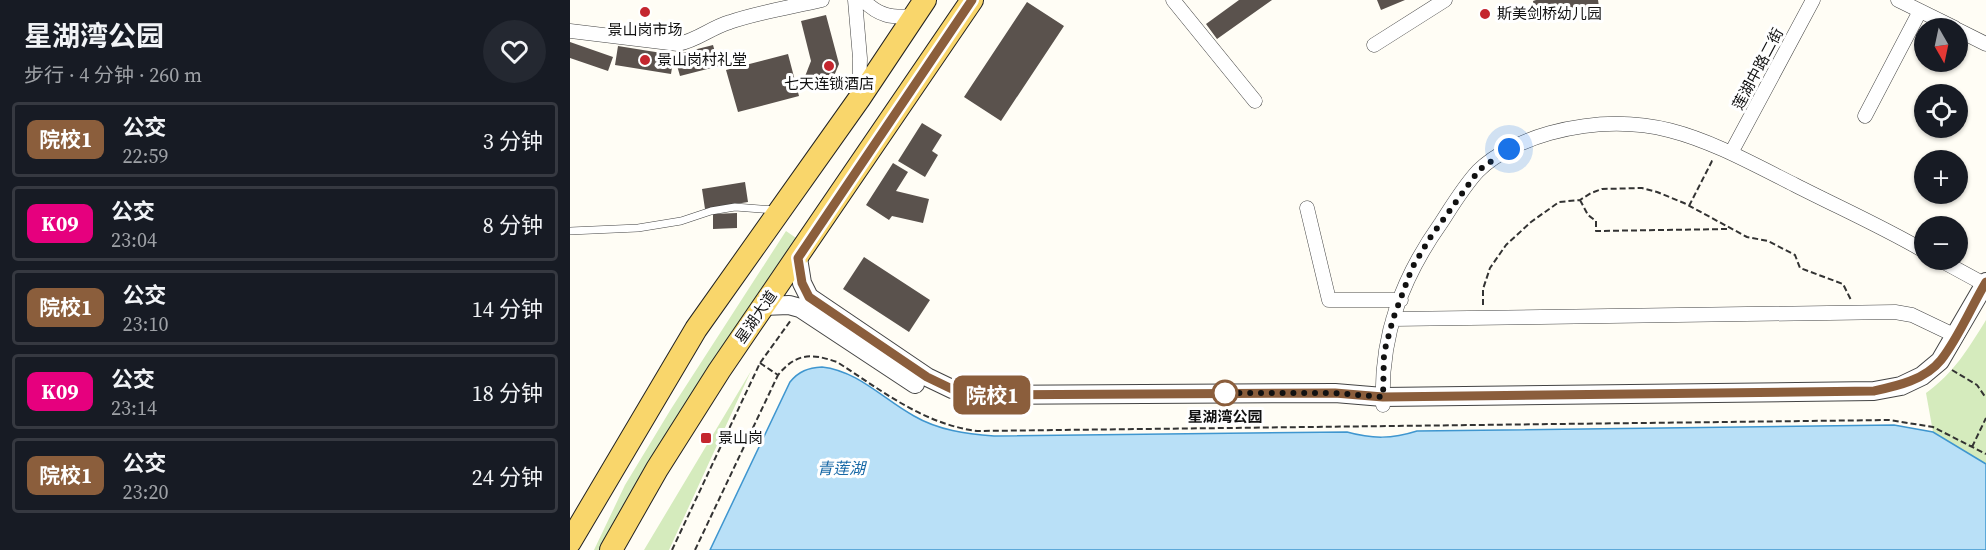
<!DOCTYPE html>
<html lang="zh">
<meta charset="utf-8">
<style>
:root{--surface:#171b24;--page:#242831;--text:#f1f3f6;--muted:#9ea1a6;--line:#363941}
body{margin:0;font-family:"Source Serif 4","Noto Sans SC",serif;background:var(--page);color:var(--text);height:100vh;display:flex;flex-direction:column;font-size:22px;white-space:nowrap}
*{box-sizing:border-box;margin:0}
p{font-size:20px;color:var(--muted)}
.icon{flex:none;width:33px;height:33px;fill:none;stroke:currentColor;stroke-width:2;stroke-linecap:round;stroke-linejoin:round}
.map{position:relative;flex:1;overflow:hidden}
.sheet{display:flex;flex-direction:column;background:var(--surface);width:570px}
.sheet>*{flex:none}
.badge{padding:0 12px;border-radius:9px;font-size:21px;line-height:39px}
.needle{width:39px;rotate:171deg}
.tools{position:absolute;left:1344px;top:18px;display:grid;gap:12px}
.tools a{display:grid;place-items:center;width:54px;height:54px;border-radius:50%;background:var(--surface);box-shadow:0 2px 4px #0004;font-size:30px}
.you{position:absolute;width:30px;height:30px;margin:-15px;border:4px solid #fff;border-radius:50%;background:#1a73e8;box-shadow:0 0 0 9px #1a73e833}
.map>.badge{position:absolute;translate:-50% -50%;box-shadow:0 0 0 3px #fff}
.round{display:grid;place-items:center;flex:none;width:63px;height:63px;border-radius:32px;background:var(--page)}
.overview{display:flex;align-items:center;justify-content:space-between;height:102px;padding:0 24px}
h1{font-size:28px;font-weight:700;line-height:45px}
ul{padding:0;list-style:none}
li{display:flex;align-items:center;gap:18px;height:75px;margin:0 12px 9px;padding:0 12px;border:3px solid var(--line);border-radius:6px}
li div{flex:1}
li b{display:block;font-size:22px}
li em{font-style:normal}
li .badge{min-width:66px;font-weight:700;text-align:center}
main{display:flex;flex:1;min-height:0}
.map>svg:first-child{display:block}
</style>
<main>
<section class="sheet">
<div class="overview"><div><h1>星湖湾公园</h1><p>步行 · 4 分钟 · 260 m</p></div><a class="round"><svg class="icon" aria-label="heart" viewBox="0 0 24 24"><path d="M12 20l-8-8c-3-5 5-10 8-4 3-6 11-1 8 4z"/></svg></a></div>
<ul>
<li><span class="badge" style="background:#8b5e3c;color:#fff">院校1</span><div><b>公交</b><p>22:59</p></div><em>3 分钟</em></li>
<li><span class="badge" style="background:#e6007e;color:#fff">K09</span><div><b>公交</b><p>23:04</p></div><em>8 分钟</em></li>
<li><span class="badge" style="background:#8b5e3c;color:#fff">院校1</span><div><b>公交</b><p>23:10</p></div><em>14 分钟</em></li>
<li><span class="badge" style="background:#e6007e;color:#fff">K09</span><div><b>公交</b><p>23:14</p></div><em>18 分钟</em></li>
<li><span class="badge" style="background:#8b5e3c;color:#fff">院校1</span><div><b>公交</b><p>23:20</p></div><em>24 分钟</em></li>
</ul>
</section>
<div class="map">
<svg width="1416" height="550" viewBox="0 0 1416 550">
<rect width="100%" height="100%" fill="#fffdf5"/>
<!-- green -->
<path fill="#d5ebbd" d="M216,231l13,9 -193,310h-12l31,-65 46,-76z
M1416,320v144l-53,-32 -7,-39c28,-20 42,-44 60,-73z
M181,371l-82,179h-25z"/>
<!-- water -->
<path fill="#b9e0f7" stroke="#3f96cf" stroke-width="1.5" d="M252,367c36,4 61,32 92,49 24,14 52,18 80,20l353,-4c25,7 45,7 70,-1l477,-6 39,7 53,32v86h-1276l80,-168c9,-11 18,-14 32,-15z"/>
<!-- building -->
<path fill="#5a524d" d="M669,0h33l-55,39 -11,-15z
M807,0h28l-24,10z
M966,0h62l2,13 -64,9 -3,-21z
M457,2l37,24 -63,95 -37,-24z
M256,15l13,49 -10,24 -25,-9 7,-18 -10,-40z
M0,42l43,15 -5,14 -38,-13z
M143,45l6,21 -39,10 -6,-21 -3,19 -56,-9 3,-19 56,9z
M218,54l11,42 -61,16 -12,-42z
M352,123l20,12 -10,16 6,4 -13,22 -27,-16z
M323,163l15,9 -12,19 33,8 -6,24 -31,-7 -3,4 -23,-15z
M175,182l3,20 -43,7 -3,-20z
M167,213v15l-24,1v-15z
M294,257l66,43 -21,32 -66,-43z"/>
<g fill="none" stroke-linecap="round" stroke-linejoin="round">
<defs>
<path id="service" d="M0,231l68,-3 43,-7 30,-10 24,-4 39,3"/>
<path id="minor" d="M285,0l5,58 -1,39
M293,0c16,16 28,18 51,16
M603,0l82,101
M1328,0l57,28
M1388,30l28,14
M0,31l108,13c20,-4 32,-16 52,-22 29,-10 62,-15 92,-22
M804,45l71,-45
M1295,116l55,-105
M1161,153l82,-153
M737,208l22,92h72
M1370,260l46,25
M823,319l502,-7 17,3 44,21
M813,405c-3,-69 19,-127 58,-182 11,-17 23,-37 37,-52 18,-18 47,-31 72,-38 100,-27 158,8 245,52 43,22 88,42 129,66"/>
<path id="tertiary" d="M228,258l4,25 7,14 118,80 25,12 27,6 356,-2 48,4 491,-6 27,-5 21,-10 18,-15 46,-79
M193,306l26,-1 11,3 115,76"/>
<path id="primary" d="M0,542l126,-213 163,-230 66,-99
M41,550l46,-81 62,-98 253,-371"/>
</defs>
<!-- service casing -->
<use href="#service" stroke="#444" stroke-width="8"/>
<!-- minor casing -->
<use href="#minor" stroke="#444" stroke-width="15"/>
<!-- tertiary casing -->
<use href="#tertiary" stroke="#444" stroke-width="20"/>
<!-- primary casing -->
<use href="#primary" stroke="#222" stroke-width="24"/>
<!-- path -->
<path stroke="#333" stroke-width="2" stroke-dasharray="6 3" stroke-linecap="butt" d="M1010,200l8,15 8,6v10l133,-2
M1119,206l23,-45 3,-1
M913,305v-16l7,-21 16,-23 25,-23 28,-20 21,-2 11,-7 11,-4 40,-1 15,4 27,11 63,34 21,4 27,14 5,13 43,16 8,16
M190,363l18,12c18,-22 33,-22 59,-13 44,28 86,62 140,69l912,-11 44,7 53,27
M1382,370l25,15 9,13
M1402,447l14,-29
M102,550l88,-187 31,-43
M125,550l83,-175"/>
<!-- service -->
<use href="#service" stroke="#fff" stroke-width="7"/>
<!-- minor -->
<use href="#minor" stroke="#fff" stroke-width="14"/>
<!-- tertiary -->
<use href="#tertiary" stroke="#fff" stroke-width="18"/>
<!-- primary -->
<use href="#primary" stroke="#f9d66b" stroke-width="22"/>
</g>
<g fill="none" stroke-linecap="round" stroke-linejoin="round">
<defs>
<path id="line" d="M402,0l-174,258 4,25 7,14 118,80 25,12 27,6 356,-2 48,4 491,-6c23,-5 51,-11 67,-31 18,-23 30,-53 45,-78"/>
</defs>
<!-- line casing -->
<use href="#line" stroke="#fff" stroke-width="14"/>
<!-- line -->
<use href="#line" stroke="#8b5e3c" stroke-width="9"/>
<!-- walk -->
<path stroke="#111" stroke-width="6" stroke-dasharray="0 10.8" d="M655,393h-9h119l48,4 1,-44 9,-34 19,-51 18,-30 49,-68 30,-21"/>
</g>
<!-- markers -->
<g fill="#c4262e" stroke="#fff" stroke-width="2">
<circle cx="75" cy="12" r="6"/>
<circle cx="915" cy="14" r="6"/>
<circle cx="75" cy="60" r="6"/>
<circle cx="259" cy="66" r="6"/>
<rect x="130" y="432" width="12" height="12" rx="3"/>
</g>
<circle fill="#fff" stroke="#8b5e3c" stroke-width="3" cx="655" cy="393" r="12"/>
<g text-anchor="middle" stroke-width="6" stroke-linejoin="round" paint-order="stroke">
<!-- poi labels -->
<g font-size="15" fill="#111" stroke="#fff" text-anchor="start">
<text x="927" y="19">斯美剑桥幼儿园</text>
<text x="75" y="35" text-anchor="middle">景山岗市场</text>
<text x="87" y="65">景山岗村礼堂</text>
<text x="259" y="89" text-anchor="middle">七天连锁酒店</text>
<text x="148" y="443">景山岗</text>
</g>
<!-- street labels -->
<g font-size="15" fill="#111" stroke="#fff">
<text transform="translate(1188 69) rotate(-62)" y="5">莲湖中路二街</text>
<text transform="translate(186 317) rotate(-55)" y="5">星湖大道</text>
</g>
<!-- stop labels -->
<g font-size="15" font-weight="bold" fill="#111" stroke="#fff">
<text x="655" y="422">星湖湾公园</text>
</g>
<!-- water labels -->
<g font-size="16" font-style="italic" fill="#1768a6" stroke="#fff">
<text x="271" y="474">青莲湖</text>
</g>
</g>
</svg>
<div class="tools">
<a><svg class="needle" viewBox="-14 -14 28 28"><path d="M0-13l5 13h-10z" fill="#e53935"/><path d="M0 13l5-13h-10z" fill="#9ea1a6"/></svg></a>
<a><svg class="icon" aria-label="locate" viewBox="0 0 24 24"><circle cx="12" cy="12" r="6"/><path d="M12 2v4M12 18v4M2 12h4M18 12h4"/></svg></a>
<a>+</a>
<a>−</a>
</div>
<div class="you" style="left:939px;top:149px"></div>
<b class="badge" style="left:422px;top:395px;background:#8b5e3c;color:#fff">院校1</b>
</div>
</main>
